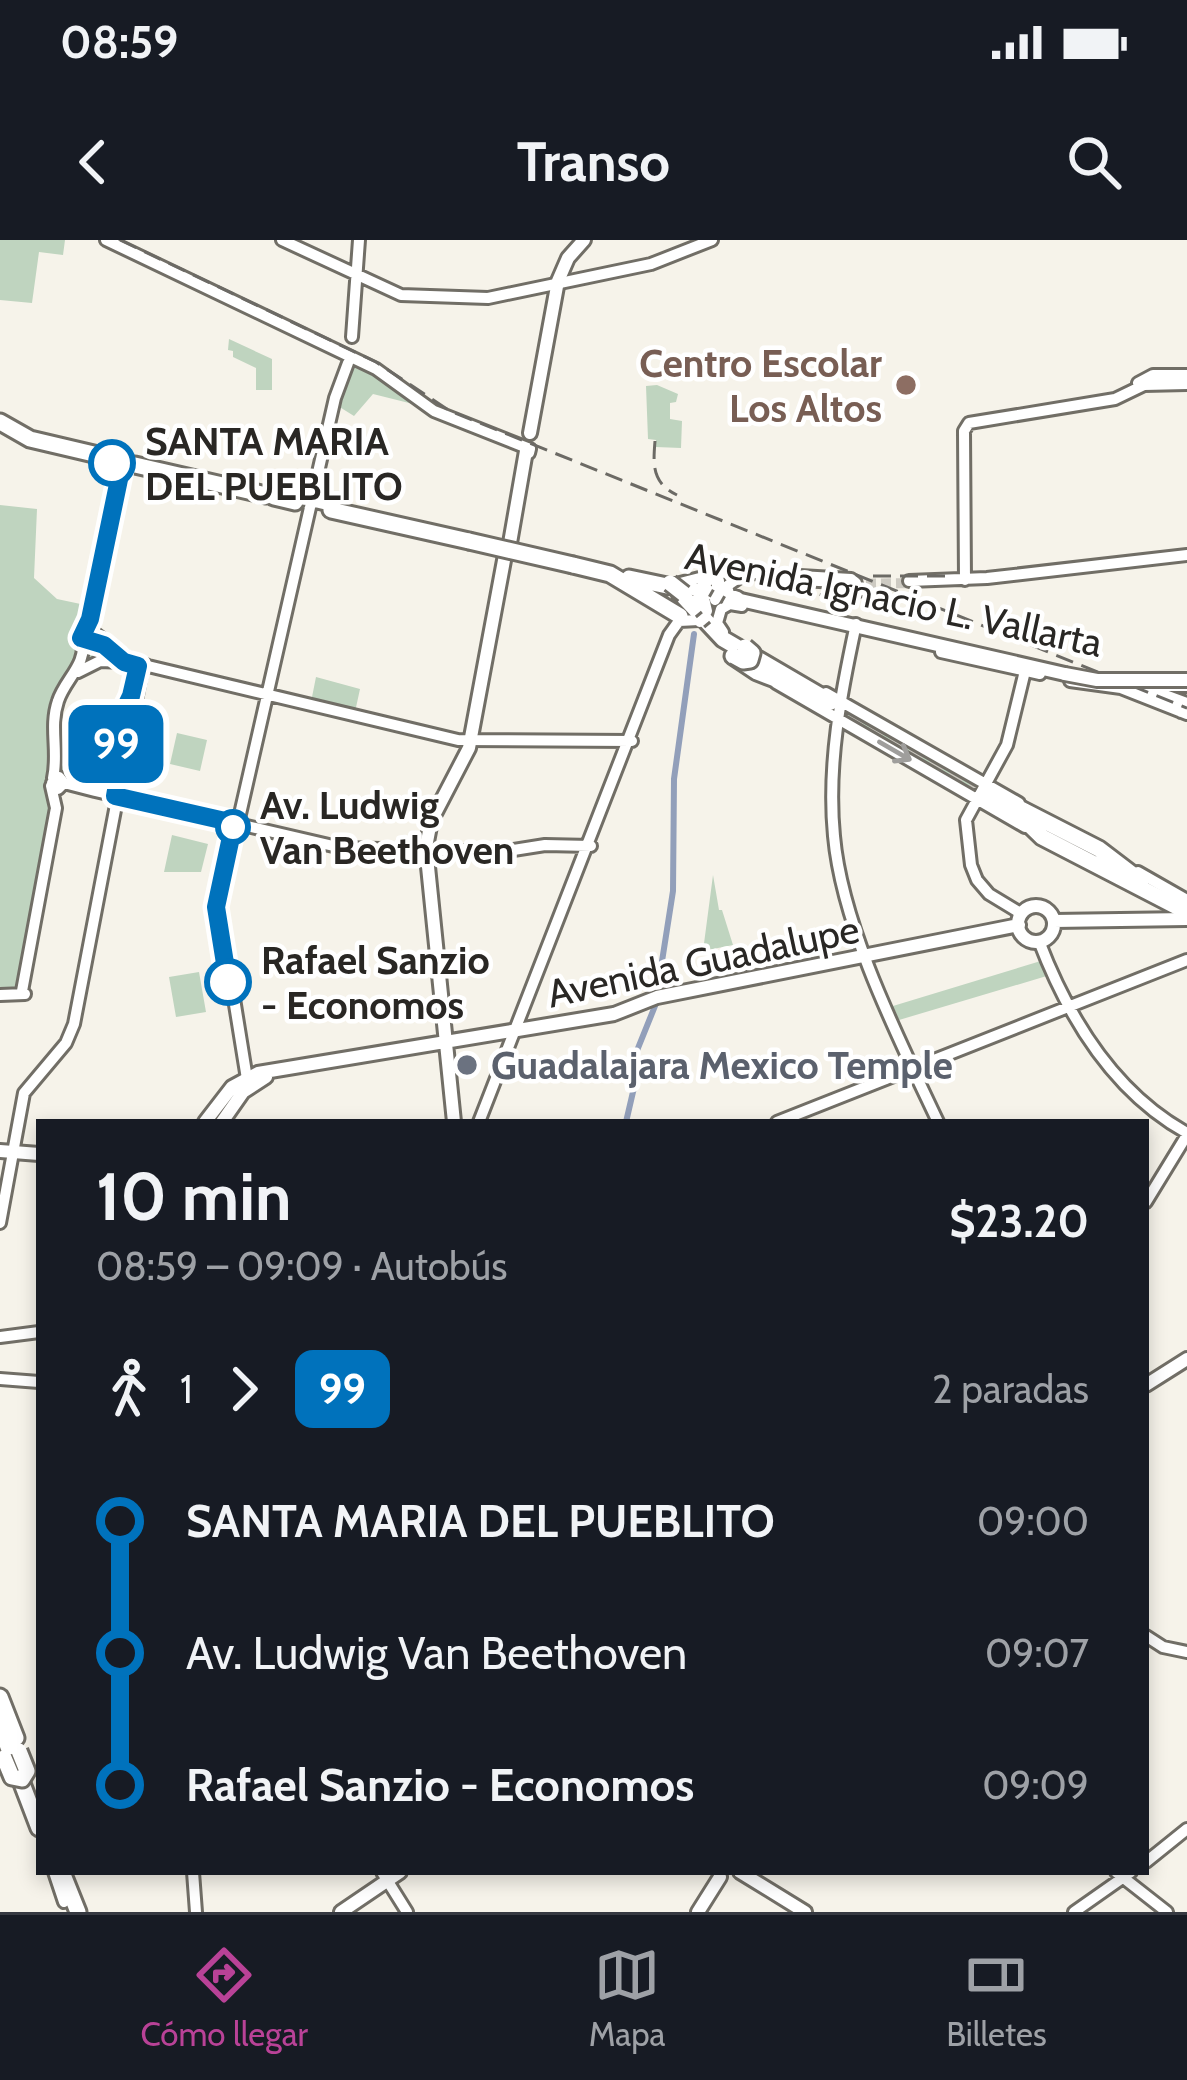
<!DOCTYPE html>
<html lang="es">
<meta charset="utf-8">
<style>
:root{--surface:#171b24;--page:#20242c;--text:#f1f3f6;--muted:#9ea1a6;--line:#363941;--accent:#b94297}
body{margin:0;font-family:Cabin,sans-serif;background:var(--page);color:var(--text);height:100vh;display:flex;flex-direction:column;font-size:45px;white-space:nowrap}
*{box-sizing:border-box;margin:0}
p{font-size:39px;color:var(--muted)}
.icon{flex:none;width:66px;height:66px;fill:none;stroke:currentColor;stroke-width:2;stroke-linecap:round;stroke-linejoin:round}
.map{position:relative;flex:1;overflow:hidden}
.sheet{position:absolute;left:36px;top:879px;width:1113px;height:756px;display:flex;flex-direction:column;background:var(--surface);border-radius:0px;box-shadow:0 6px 18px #0003}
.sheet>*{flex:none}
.badge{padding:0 24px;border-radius:18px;font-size:42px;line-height:78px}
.map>.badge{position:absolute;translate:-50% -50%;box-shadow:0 0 0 6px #fff}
.legs{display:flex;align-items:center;gap:18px;height:132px;padding:0 60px;font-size:39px}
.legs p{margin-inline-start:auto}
.overview{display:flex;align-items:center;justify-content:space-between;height:204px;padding:0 60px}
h1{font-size:66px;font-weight:700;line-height:90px}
ul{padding:0 60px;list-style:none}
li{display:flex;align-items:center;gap:42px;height:132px;font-size:45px}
li i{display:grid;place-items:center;width:18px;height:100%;margin:0 15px;background:currentColor}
li i::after{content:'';width:30px;height:30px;margin:-15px;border:9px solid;border-radius:50%;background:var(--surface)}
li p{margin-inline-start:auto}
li:first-child i{background:linear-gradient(#0000 50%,currentColor 0)}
li:last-child i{background:linear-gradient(currentColor 50%,#0000 0)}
.status{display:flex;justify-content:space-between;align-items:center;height:84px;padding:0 60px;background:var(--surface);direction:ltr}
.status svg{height:33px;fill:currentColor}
header{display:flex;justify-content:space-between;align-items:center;height:156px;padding:0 60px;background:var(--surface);font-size:54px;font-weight:700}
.tab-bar{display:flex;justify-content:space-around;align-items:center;height:168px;border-top:3px solid var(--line);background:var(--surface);font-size:33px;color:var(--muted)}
.tab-bar a{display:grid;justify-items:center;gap:6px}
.tab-bar .active{color:var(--accent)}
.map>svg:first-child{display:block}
</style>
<div class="status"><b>08:59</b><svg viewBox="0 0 49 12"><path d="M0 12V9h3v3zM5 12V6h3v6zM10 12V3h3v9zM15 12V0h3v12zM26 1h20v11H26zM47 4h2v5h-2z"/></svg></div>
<header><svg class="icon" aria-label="back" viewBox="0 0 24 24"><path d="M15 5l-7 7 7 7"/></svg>Transo<svg class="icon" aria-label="search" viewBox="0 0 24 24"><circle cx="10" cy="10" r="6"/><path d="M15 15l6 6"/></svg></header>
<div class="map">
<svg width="1187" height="1672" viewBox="0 0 1187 1672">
<rect width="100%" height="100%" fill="#f6f3ea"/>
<!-- green -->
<path fill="#bfd4bf" d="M0,0h65l-2,15 -24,-3 -7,51 -32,-3z
M229,99l43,20v31h-16v-22l-23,-11v-6l-5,-1z
M351,120l27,12 39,33 -44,-11 -19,22 -16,-10z
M657,145l21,9 -2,8 -6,1v16l12,2 -1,27 -25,-1v-7l-8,-1 -2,-53z
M0,265l37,4 -3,69 23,21 33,7 -10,33 9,4 -2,8 4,-7 10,1 18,15 -37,8 -23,37v56l2,-2 13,19 14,10c-22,-7 -25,-13 -33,-34l7,33 -7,40 -1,-29 -33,192 -21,3z
M316,437l44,12 -5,23 -44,-10z
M850,471l126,73 -5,8 -125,-74z
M177,493l30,7 -7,31 -30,-7z
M172,595l36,9 -7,28h-37z
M713,635l6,35h3l11,35 -30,6z
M1044,720l6,15 -151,45 -6,-14z
M199,732l7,40 -30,5 -7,-40z"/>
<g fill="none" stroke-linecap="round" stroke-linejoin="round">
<!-- canal -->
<path stroke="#929fba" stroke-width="6" d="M626,882l10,-43 -2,-21 21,-52 18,-115 1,-112 20,-145"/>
<!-- secondary-tunnel -->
<path stroke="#cdcac2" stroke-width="10" stroke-dasharray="10 5" stroke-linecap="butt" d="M851,344l63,-1"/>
<!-- highway-tunnel -->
<path stroke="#cdcac2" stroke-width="15" stroke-dasharray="15 8" stroke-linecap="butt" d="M830,464l158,91"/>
<defs>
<path id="secondary" d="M106,0l270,129 58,42 96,38 -1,4
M282,0l119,55 87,3 163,-34 61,-24
M352,97l7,-97
M1138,143l15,-8h34
M290,256l46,11
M741,332l47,4
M782,339l74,4 -5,-4 -68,-4
M965,340l-1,-149 5,-8 146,-24 29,-14 43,-1
M909,341l78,-3 200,-23
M676,344l43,-11 24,-1
M738,357l-9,-3 -2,-8 16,-11
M695,367l2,-8 7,-1 3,13
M856,384c-15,69 -29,141 -22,212 8,91 65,203 104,286
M84,390l6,-11 33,-161
M93,392l33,25 22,9 310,74 174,1
M723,392l-6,-9 4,-14 9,-5 12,2
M941,412l99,22
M78,432l22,-11 24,1
M1124,440l63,23h-8l2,9
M1070,441l51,7 66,26
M776,443l249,144
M1154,446h33
M826,453l193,110
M120,528l-3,-43 18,-42
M53,538c6,-26 -4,-51 5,-77 7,-22 30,-37 24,-62
M64,543l-6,6 -6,-6 7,-6 5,6 31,8 247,57 159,4 44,-7 46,1
M1138,632l49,28
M1022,674l-33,-20 -12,-14 -6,-15 -5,-45 41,-75 18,-74
M1039,701c29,76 74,151 148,192
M22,751l34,-183 -5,-22
M0,755l25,-1
M248,845l-29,-179 116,-508 13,-35
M479,882l190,-487 10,-14 20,-1
M777,882l410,-162
M1146,962l41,-67
M0,983l24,-130 42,-50 8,-19 69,-360
M0,1097l39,-5
M0,1139l39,3
M1146,1396l17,11 24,5
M1146,1622l41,-33
M54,1632l10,30
M193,1632l3,40
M382,1632l25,40
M1116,1632l51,40
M1074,1672l57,-40"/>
<path id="primary" d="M530,193l28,-152 10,-23 16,-18
M510,303l16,-92
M675,345l390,89
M709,352l-6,-6 6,-9 9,4v9
M1018 684a18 18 0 1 1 36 0a18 18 0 1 1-36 0Z
M1054,681l133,-2
M205,882l27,-35 26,-14 356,-59 43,-17 362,-72
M222,882l21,-30 23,-15
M454,882l-28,-275 5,-26 38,-73 36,-193
M0,911l39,3
M1146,1145l41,-26
M740,1632l65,40
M341,1672l59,-40
M698,1672l22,-35"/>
<path id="highway" d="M0,182l30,17 85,20
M135,225l131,30
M274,257l21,5
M331,270l138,31
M573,325l37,9 70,42
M629,338l38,8
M680,353l43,46 108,63
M733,416l24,16 29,11
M988,555l26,15 28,27 145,75
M1013,565l86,44 42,32
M0,1457l16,41
M0,1486l39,102
M62,1632l16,40"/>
</defs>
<!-- secondary casing -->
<use href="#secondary" stroke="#716e66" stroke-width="16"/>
<!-- primary casing -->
<use href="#primary" stroke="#716e66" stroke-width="18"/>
<!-- highway casing -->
<use href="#highway" stroke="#716e66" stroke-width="21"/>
<!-- secondary -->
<use href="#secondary" stroke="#fff" stroke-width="10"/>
<!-- primary -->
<use href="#primary" stroke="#fff" stroke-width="12"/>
<!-- highway -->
<use href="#highway" stroke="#fff" stroke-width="15"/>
<!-- rail -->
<path stroke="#6c6a65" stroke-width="3" stroke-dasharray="18 9" stroke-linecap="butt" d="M120,0l256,122 74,49 737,297
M655,201c-2,24 -3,42 22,54
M873,336h73
M767,343l78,17 48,-9"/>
<defs>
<path id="secondary-bridge" d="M715,360l4,-7
M700,382l6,-5"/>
<path id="primary-bridge" d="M1065,434l32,6h90"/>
<path id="highway-bridge" d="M469,301l104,24
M670,343l14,11
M734,416l9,5 7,-1 2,-7 -7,-6
M4,1518l8,19 10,2 5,-8 -8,-20"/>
</defs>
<!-- secondary-bridge casing -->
<use href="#secondary-bridge" stroke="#716e66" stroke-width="16" stroke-linecap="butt"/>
<!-- primary-bridge casing -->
<use href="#primary-bridge" stroke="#716e66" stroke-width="18" stroke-linecap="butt"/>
<!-- highway-bridge casing -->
<use href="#highway-bridge" stroke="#716e66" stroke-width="21" stroke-linecap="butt"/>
<!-- secondary-bridge -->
<use href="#secondary-bridge" stroke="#fff" stroke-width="10"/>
<!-- primary-bridge -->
<use href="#primary-bridge" stroke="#fff" stroke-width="12"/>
<!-- highway-bridge -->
<use href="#highway-bridge" stroke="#fff" stroke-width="15"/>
</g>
<!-- one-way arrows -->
<defs><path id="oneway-shaft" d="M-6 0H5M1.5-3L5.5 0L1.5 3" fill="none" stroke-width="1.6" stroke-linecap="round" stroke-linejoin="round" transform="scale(3)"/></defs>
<use stroke="#9f9e9c" href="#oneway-shaft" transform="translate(895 511) rotate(30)"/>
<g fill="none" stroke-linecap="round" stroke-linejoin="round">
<defs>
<path id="line-1" d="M112,223l10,2 -32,154 -9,19 23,7 20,17 14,4 -7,30 -14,29 3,42 -5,29 119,27 -18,84 12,75"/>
</defs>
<!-- line-1 casing -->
<use href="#line-1" stroke="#fff" stroke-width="27"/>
<!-- line-1 -->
<use href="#line-1" stroke="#0072bc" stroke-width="18"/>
</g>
<!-- markers -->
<circle fill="#8d6e63" stroke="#fff" stroke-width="4.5" cx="906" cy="145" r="12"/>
<g fill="#fff" stroke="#0072bc" stroke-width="6">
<circle cx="112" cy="223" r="21"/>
<circle cx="233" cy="587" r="15"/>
<circle cx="228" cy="742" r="21"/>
</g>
<circle fill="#6b7280" stroke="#fff" stroke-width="4.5" cx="467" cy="825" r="12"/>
<g text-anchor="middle" stroke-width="9" stroke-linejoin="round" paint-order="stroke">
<!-- education labels -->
<g font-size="39" font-weight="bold" fill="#785e54" stroke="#fff" text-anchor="end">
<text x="882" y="137">Centro Escolar<tspan x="882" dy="45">Los Altos</tspan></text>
</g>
<!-- stop labels -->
<g font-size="39" font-weight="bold" fill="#292724" stroke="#fff" text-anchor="start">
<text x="145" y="215">SANTA MARIA<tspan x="145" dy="45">DEL PUEBLITO</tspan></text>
<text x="260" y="579">Av. Ludwig<tspan x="260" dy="45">Van Beethoven</tspan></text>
<text x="261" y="734">Rafael Sanzio<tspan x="261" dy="45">- Economos</tspan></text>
</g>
<!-- street labels -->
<g font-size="39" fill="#292724" stroke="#fff">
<text transform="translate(894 359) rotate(12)" y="14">Avenida Ignacio L. Vallarta</text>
<text transform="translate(703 721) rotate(-12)" y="14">Avenida Guadalupe</text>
</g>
<!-- worship labels -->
<g font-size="39" font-weight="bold" fill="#5b616d" stroke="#fff" text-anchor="start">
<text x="491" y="839">Guadalajara Mexico Temple</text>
</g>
</g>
</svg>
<b class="badge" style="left:116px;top:504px;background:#0072bc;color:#fff">99</b>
<section class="sheet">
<div class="overview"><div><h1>10 min</h1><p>08:59 – 09:09 · Autobús</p></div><b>$23.20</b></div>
<div class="legs"><svg class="icon" aria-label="walk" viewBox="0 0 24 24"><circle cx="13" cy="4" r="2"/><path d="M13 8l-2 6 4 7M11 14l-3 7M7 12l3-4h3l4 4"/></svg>1<svg class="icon" aria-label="forward" viewBox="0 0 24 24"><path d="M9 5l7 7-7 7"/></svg><b class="badge" style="background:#0072bc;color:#fff">99</b><p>2 paradas</p></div>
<ul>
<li><i style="color:#0072bc"></i><b>SANTA MARIA DEL PUEBLITO</b><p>09:00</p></li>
<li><i style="color:#0072bc"></i><span>Av. Ludwig Van Beethoven</span><p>09:07</p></li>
<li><i style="color:#0072bc"></i><b>Rafael Sanzio - Economos</b><p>09:09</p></li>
</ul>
</section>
</div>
<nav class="tab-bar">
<a class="active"><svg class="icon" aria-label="directions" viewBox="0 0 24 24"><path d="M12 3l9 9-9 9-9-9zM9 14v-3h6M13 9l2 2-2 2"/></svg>Cómo llegar</a>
<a><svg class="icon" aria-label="map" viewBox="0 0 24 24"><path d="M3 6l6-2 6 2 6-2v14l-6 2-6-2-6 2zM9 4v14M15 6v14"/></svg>Mapa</a>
<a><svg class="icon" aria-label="tickets" viewBox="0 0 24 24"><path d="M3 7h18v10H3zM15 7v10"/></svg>Billetes</a>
</nav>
